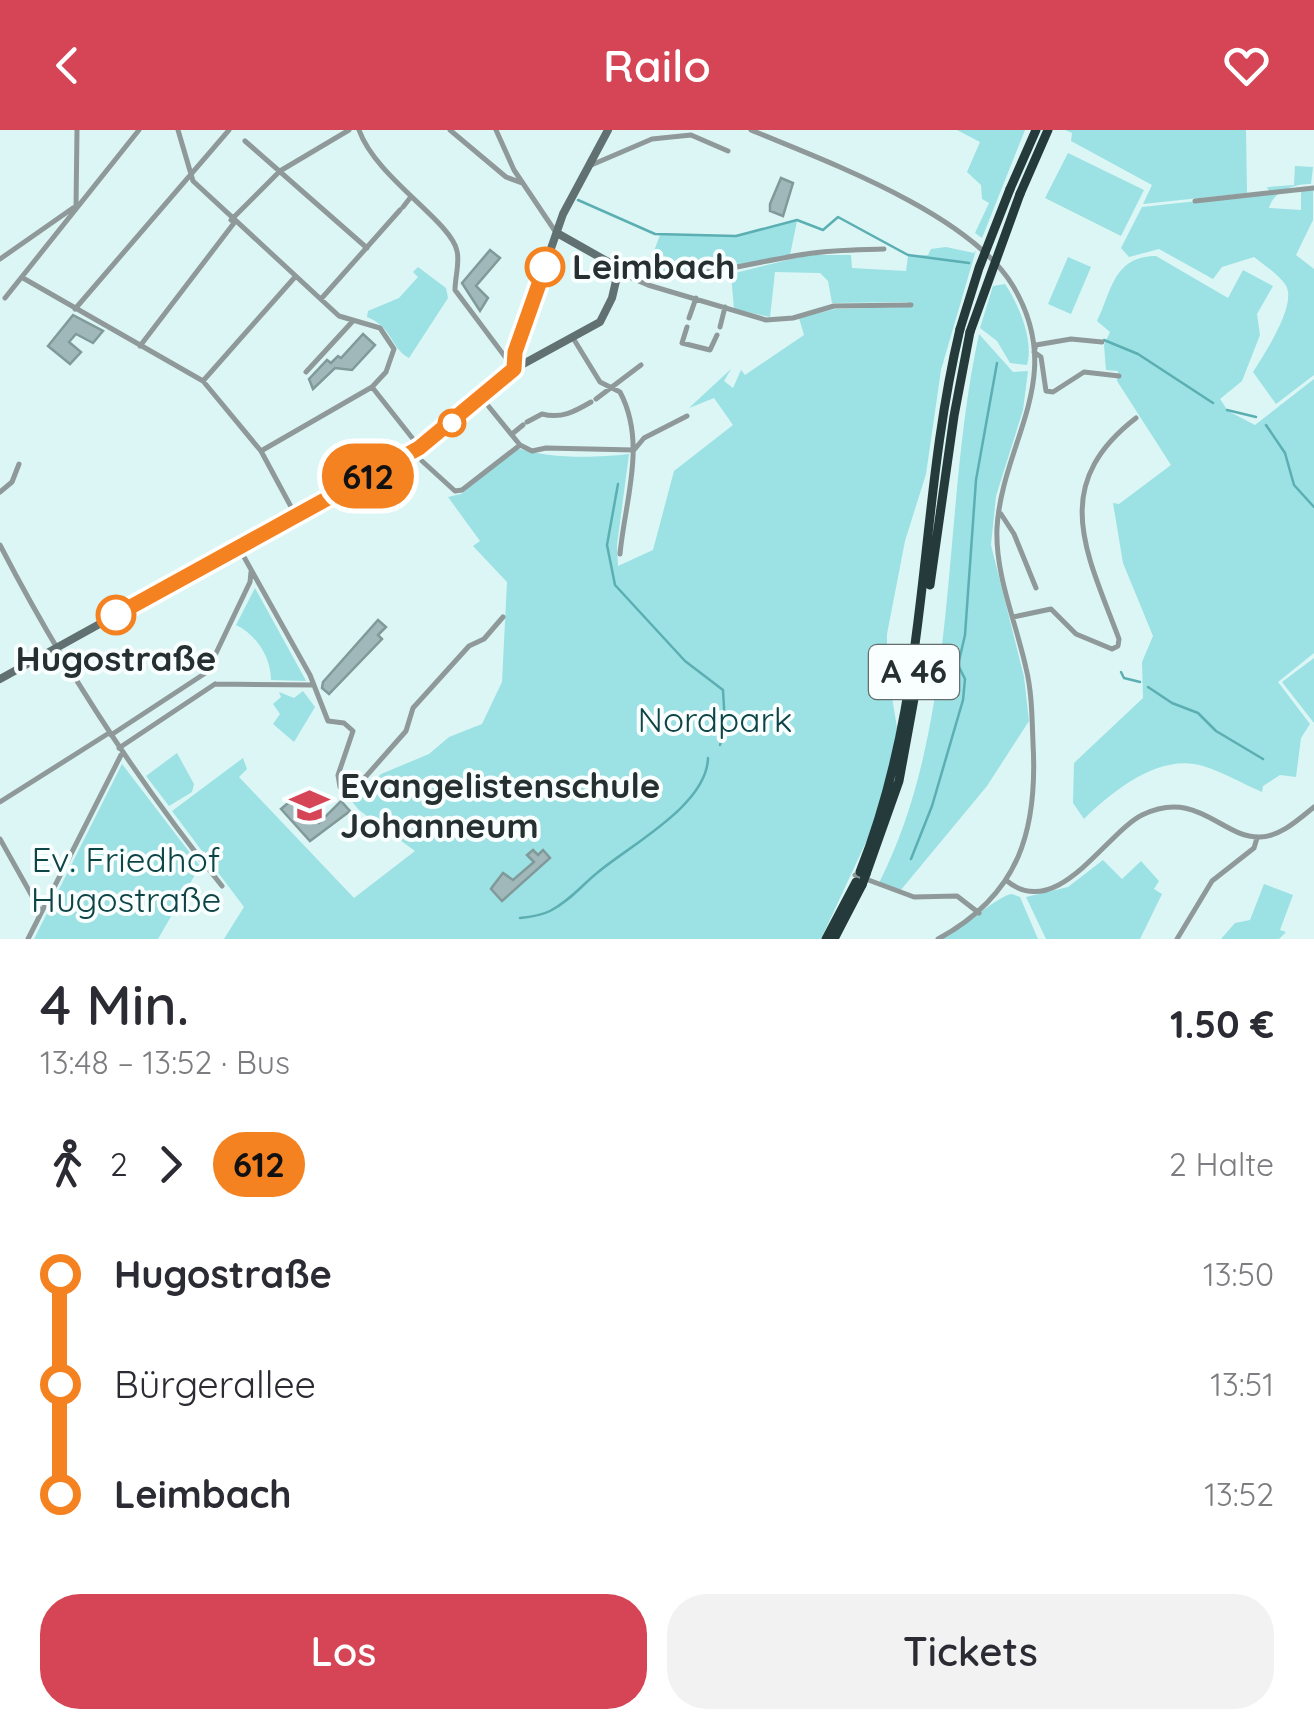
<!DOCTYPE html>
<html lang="de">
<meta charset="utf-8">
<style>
:root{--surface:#fff;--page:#f2f2f3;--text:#2b2b33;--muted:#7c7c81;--accent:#d54555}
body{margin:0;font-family:Quicksand,sans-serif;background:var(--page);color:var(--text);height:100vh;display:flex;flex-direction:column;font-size:38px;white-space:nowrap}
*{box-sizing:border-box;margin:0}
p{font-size:32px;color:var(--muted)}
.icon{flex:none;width:55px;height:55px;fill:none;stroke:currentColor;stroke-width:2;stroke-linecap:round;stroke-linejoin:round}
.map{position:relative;height:809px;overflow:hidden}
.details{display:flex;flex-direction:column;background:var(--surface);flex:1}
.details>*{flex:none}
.badge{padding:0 20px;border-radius:32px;font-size:35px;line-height:65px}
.map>.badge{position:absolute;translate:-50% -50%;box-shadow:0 0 0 5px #fff}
.legs{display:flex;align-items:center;gap:15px;height:110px;padding:0 40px;font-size:32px}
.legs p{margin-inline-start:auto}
.headline{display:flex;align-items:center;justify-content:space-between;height:170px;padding:0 40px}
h1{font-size:55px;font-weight:600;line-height:75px}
.primary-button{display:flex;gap:20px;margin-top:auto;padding:20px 40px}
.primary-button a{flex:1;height:115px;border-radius:40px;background:var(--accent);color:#fff;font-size:40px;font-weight:600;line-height:115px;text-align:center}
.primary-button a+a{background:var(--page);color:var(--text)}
ul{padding:0 40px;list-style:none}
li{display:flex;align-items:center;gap:35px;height:110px;font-size:38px}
li i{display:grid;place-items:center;width:15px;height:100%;margin:0 12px;background:currentColor}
li i::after{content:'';width:25px;height:25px;margin:-12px;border:8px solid;border-radius:50%;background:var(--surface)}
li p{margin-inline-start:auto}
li:first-child i{background:linear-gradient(#0000 50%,currentColor 0)}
li:last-child i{background:linear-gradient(currentColor 50%,#0000 0)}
header{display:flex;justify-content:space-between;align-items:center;height:130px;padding:0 40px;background:var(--accent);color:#fff;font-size:45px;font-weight:600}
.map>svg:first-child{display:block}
</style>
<header><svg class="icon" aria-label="back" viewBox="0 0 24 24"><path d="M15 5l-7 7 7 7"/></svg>Railo<svg class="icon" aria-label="heart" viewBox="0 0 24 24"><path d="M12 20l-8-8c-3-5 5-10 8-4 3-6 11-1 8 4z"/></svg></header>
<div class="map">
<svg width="1314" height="809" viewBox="0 0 1314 809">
<rect width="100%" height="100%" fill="#dcf6f6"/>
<!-- green -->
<path fill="#9ce1e3" d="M957,0h68l-43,108 -7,-5 14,-30 -7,-4 -1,-14 -14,-13 13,-30z
M1065,0h181l1,63 -104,11 9,-19 -81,-44 1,-8z
M1068,23l76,37 -23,46 -76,-38z
M1295,36l18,1 -2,17c-16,0 -37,6 -42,24l32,2v-20l12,-1v31l-17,35 18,14v106l-38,29 -23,-32c11,-18 46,-69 32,-88 -7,-10 -21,-19 -31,-27l-32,10 -9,12 -54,-30 -30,8 -8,-9 21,-41 128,-14 -3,-6 27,-2z
M797,91l-7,34 -73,15 -72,5 15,-40 76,1z
M946,117l28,6 2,-3 -35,120 -15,104 -21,67 -18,93v32l10,62 -6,40 -19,61 -51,110h-597l20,-32 -72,-96 71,-53 4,11 -8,8 115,121 61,-47 -56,-41 -11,-13 13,-4 20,-19 48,-20 20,-17 33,-13 20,-42 5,-100 -34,-36 7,-5 -32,-44 13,-3 56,-46c31,11 79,10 112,6l-12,91 1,21 35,-16 21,-79 59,-46 -19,-27 -25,10 42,-39 -7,12 9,7 8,-18 4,5 59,-40 -5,-17 36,-9 75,-2 -3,-5 -75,1 -4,-22 -8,-8 -45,-1 -5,45 -36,-8 -3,-35 77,-19h43l1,13 54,3 2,-15 20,-1 3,-6z
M1156,126l72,42 15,-28 30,16 -16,28 3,21 -18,46 -22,18 8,12 27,14 59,-46v274l-36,29 32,42 -9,14 -5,39 -16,-2 -17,11 -1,6c-19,-8 -39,-20 -59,-26 -44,-13 -90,25 -119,53l-11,-16 1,-40 69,-65 -1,-36 11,-26 -30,-73 -10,-60 6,1 52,-39 -54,-84 1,-10 -12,-1 -2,-25 6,-13 -13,-11c14,-26 15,-65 59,-65z
M1068,127l23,10 -20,47 -23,-10z
M418,137l28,21 2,10 -39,60c-19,-10 -16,-31 -42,-41l1,-6 31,-13 19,-21 -5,-5z
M1005,154c14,21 29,56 22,81l-17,-2 -13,-22 -17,-13 13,-42z
M979,204l34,38 15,-1 -5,39 -27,86 -5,49 33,132 5,44 -42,65 -87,105 -21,-8c83,-164 61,-370 100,-549z
M255,458l49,89 2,4 -35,-1c0,-22 -14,-45 -35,-55z
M1314,528v65l-32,-41z
M303,561l12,16 -21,35 -21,-18 7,-10 -7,-10 8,-7 -2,-5 15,6z
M177,623l17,31 -2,8 -23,14 -23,-30z
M122,634l78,102 -42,73h-124z
M1103,730l19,19 19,-18 18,20 -5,8 8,5 -22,45h-94l-20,-42 42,-10z
M1264,754l29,11 -13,35 6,2 -7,7h-58l14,-16 15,-3z
M1012,764l8,3 18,42h-96c17,-9 57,-44 70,-45z"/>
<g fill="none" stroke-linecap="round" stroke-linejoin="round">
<!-- stream -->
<path stroke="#5bafb2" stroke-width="2.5" d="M578,70l77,34 81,2 61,-16 26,10 15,-13 70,38 61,8
M1104,210l34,14 75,49
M1227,280l29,7
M1266,295l19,28 9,32 20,22
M618,354l-11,61 8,40 70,76 38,29 2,36 -5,19
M1121,542l3,6 16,4
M1148,557l24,16 26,10 18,18 47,28
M911,729l21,-53 31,-106 2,-21 -7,-14 7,-30 11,-155 21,-117
M520,788c11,-1 20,-2 30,-7 20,-10 32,-26 47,-38 33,-28 110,-68 111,-115"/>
</g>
<!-- building -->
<path fill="#a0b8b9" stroke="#819999" stroke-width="2.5" d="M781,48l12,5 -10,33 -13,-5v-7z
M490,120l10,8 -24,28 12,12 -8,13 -18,-28z
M73,185l30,16 -10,12 -17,-9 -7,8 12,10 -11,12 -22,-18z
M363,204l12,11 -23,25 -17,-2 -22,21 -4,-10 18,-19 4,3 7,-7 3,2z
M378,490l8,7 -8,8 4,4 -53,55 -7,-6 1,-6z
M293,669l26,24 22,-22 9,10 -40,30 -29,-32z
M533,720l5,5 5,-5 7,8 -48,43 -11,-12 2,-3 10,-13 10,7 21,-18 -7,-7z"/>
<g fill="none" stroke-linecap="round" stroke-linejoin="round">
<!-- street -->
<path stroke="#8f9999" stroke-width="5" d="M178,0l15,51 146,135 41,12 14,21 -8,23 -14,15 -111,64
M359,0c17,48 92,91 98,121 3,12 -2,26 -2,39l57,76
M450,0l56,47 16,6
M496,0l18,40 41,61
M751,0c77,32 219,84 262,156 55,92 -11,155 -16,242 -2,47 19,94 29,140 6,24 6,50 7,75 5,88 -14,152 -95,196
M245,11l122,107
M589,36l63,-27 39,-4 37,16
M1195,71l119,-13
M403,77l7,-9
M76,78l1,-78
M231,90l49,-49 69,-41
M0,129l73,-51
M620,143l28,12 118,35 27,-2 41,-12 77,-1
M628,144c60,8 119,-11 178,-20 25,-4 52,-4 78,-5
M23,148l180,103 58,70 35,65
M5,168l134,-168
M321,169l79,-89
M75,179l154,-179
M689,188l7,-20
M687,197l-5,16 28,7 7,-15
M720,197l5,-20
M573,208l27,44 20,10c27,51 5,108 0,162
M1102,212l-31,-3 -35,6 -2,7 7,5 5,34 7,1 31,-20 35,4
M140,216l94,-123
M306,242l46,-50
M203,251l92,-104
M372,257l45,57 3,12
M481,267l39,48 12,6 14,-3 88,2 10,-12 43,-22
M596,269l45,-34
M527,292l15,-8c19,5 32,-2 49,-12
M512,304l11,-9
M422,331l33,30 7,-1 58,-45
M0,362l12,-10 7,-18
M1001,384l13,20 22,54
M0,415c63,122 136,234 222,341
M239,418l71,127 18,46 16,2 9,8 -15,44 2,12 5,5 8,-1 53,-60 7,-23 56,-62 15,-7 19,-22
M1013,487l38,-8 25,25 36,15 6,-3 1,-7c-32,-86 -71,-153 17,-221
M215,554l99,1
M111,605l96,-63 43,-90 1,-10
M119,618l96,-64
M0,672l109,-69
M0,709l41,73
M855,745l59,22 43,-1 22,17
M1007,751c50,41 99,-48 135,-66 56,-27 79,23 118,22 20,0 39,-18 54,-30
M28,809l93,-184
M1177,809l35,-58 42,-33 3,-10"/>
<!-- secondary -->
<path stroke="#617070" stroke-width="8" d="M514,239l1,-17 48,-138 45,-84
M0,549l427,-236 87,-74 86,-47 12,-24 7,-30 -62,-35"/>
<!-- highway -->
<path stroke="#253b3b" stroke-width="9" d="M1010,59l26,-59
M1020,64l28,-64
M930,455l24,-169 16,-84
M860,742c72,-181 56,-358 100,-543
M866,744l33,-93 23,-126
M826,809l30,-57
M834,809l28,-54"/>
<!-- highway-bridge -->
<path stroke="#253b3b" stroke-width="9" d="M960,199l19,-61 31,-79
M970,202l50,-138
M862,755l4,-11"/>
</g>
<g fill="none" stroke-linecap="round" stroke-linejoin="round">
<defs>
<path id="line-1" d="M116,485l303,-167 95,-79 1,-17 30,-85"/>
</defs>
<!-- line-1 casing -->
<use href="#line-1" stroke="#fff" stroke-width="22"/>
<!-- line-1 -->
<use href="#line-1" stroke="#f58220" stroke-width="15"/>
</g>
<!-- icons -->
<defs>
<symbol id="university-bare" viewBox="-9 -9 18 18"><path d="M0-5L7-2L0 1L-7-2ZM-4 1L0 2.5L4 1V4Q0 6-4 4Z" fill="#d54555" stroke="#f9fefe" stroke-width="2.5" paint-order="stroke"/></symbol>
</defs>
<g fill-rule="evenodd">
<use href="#university-bare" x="282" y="648" width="55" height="55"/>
</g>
<!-- markers -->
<g fill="#fff" stroke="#f58220" stroke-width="5">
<circle cx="545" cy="137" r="18"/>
<circle cx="452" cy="293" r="12"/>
<circle cx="116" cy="485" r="18"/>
</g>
<g text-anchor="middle" stroke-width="8" stroke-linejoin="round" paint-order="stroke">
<!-- shield labels -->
<rect fill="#f9fefe" stroke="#656e6e" stroke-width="2.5" x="869" y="515" width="90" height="54" rx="8"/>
<g font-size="32" font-weight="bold" fill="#263030">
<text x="914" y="553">A 46</text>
</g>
<!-- stop labels -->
<g font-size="35" font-weight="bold" fill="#263030" stroke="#f9fefe" text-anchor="start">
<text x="572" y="149">Leimbach</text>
<text x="116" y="541" text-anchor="middle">Hugostraße</text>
</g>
<!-- park labels -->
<g font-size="35" fill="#0d4446" stroke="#f9fefe">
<text x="715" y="602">Nordpark</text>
<text x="126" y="742">Ev. Friedhof<tspan x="126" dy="40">Hugostraße</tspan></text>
</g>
<!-- poi labels -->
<g font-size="35" font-weight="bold" fill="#263030" stroke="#f9fefe" text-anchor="start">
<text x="340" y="668">Evangelistenschule<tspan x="340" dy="40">Johanneum</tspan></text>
</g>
</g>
</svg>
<b class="badge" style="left:368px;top:346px;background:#f58220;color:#111">612</b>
</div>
<section class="details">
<div class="headline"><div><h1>4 Min.</h1><p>13:48 – 13:52 · Bus</p></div><b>1.50 €</b></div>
<div class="legs"><svg class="icon" aria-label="walk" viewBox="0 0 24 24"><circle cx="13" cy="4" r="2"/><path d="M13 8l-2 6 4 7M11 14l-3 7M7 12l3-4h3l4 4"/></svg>2<svg class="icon" aria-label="forward" viewBox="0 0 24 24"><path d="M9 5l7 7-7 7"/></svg><b class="badge" style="background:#f58220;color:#111">612</b><p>2 Halte</p></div>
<ul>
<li><i style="color:#f58220"></i><b>Hugostraße</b><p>13:50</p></li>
<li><i style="color:#f58220"></i><span>Bürgerallee</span><p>13:51</p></li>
<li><i style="color:#f58220"></i><b>Leimbach</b><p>13:52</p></li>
</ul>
<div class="primary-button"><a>Los</a><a>Tickets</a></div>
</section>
